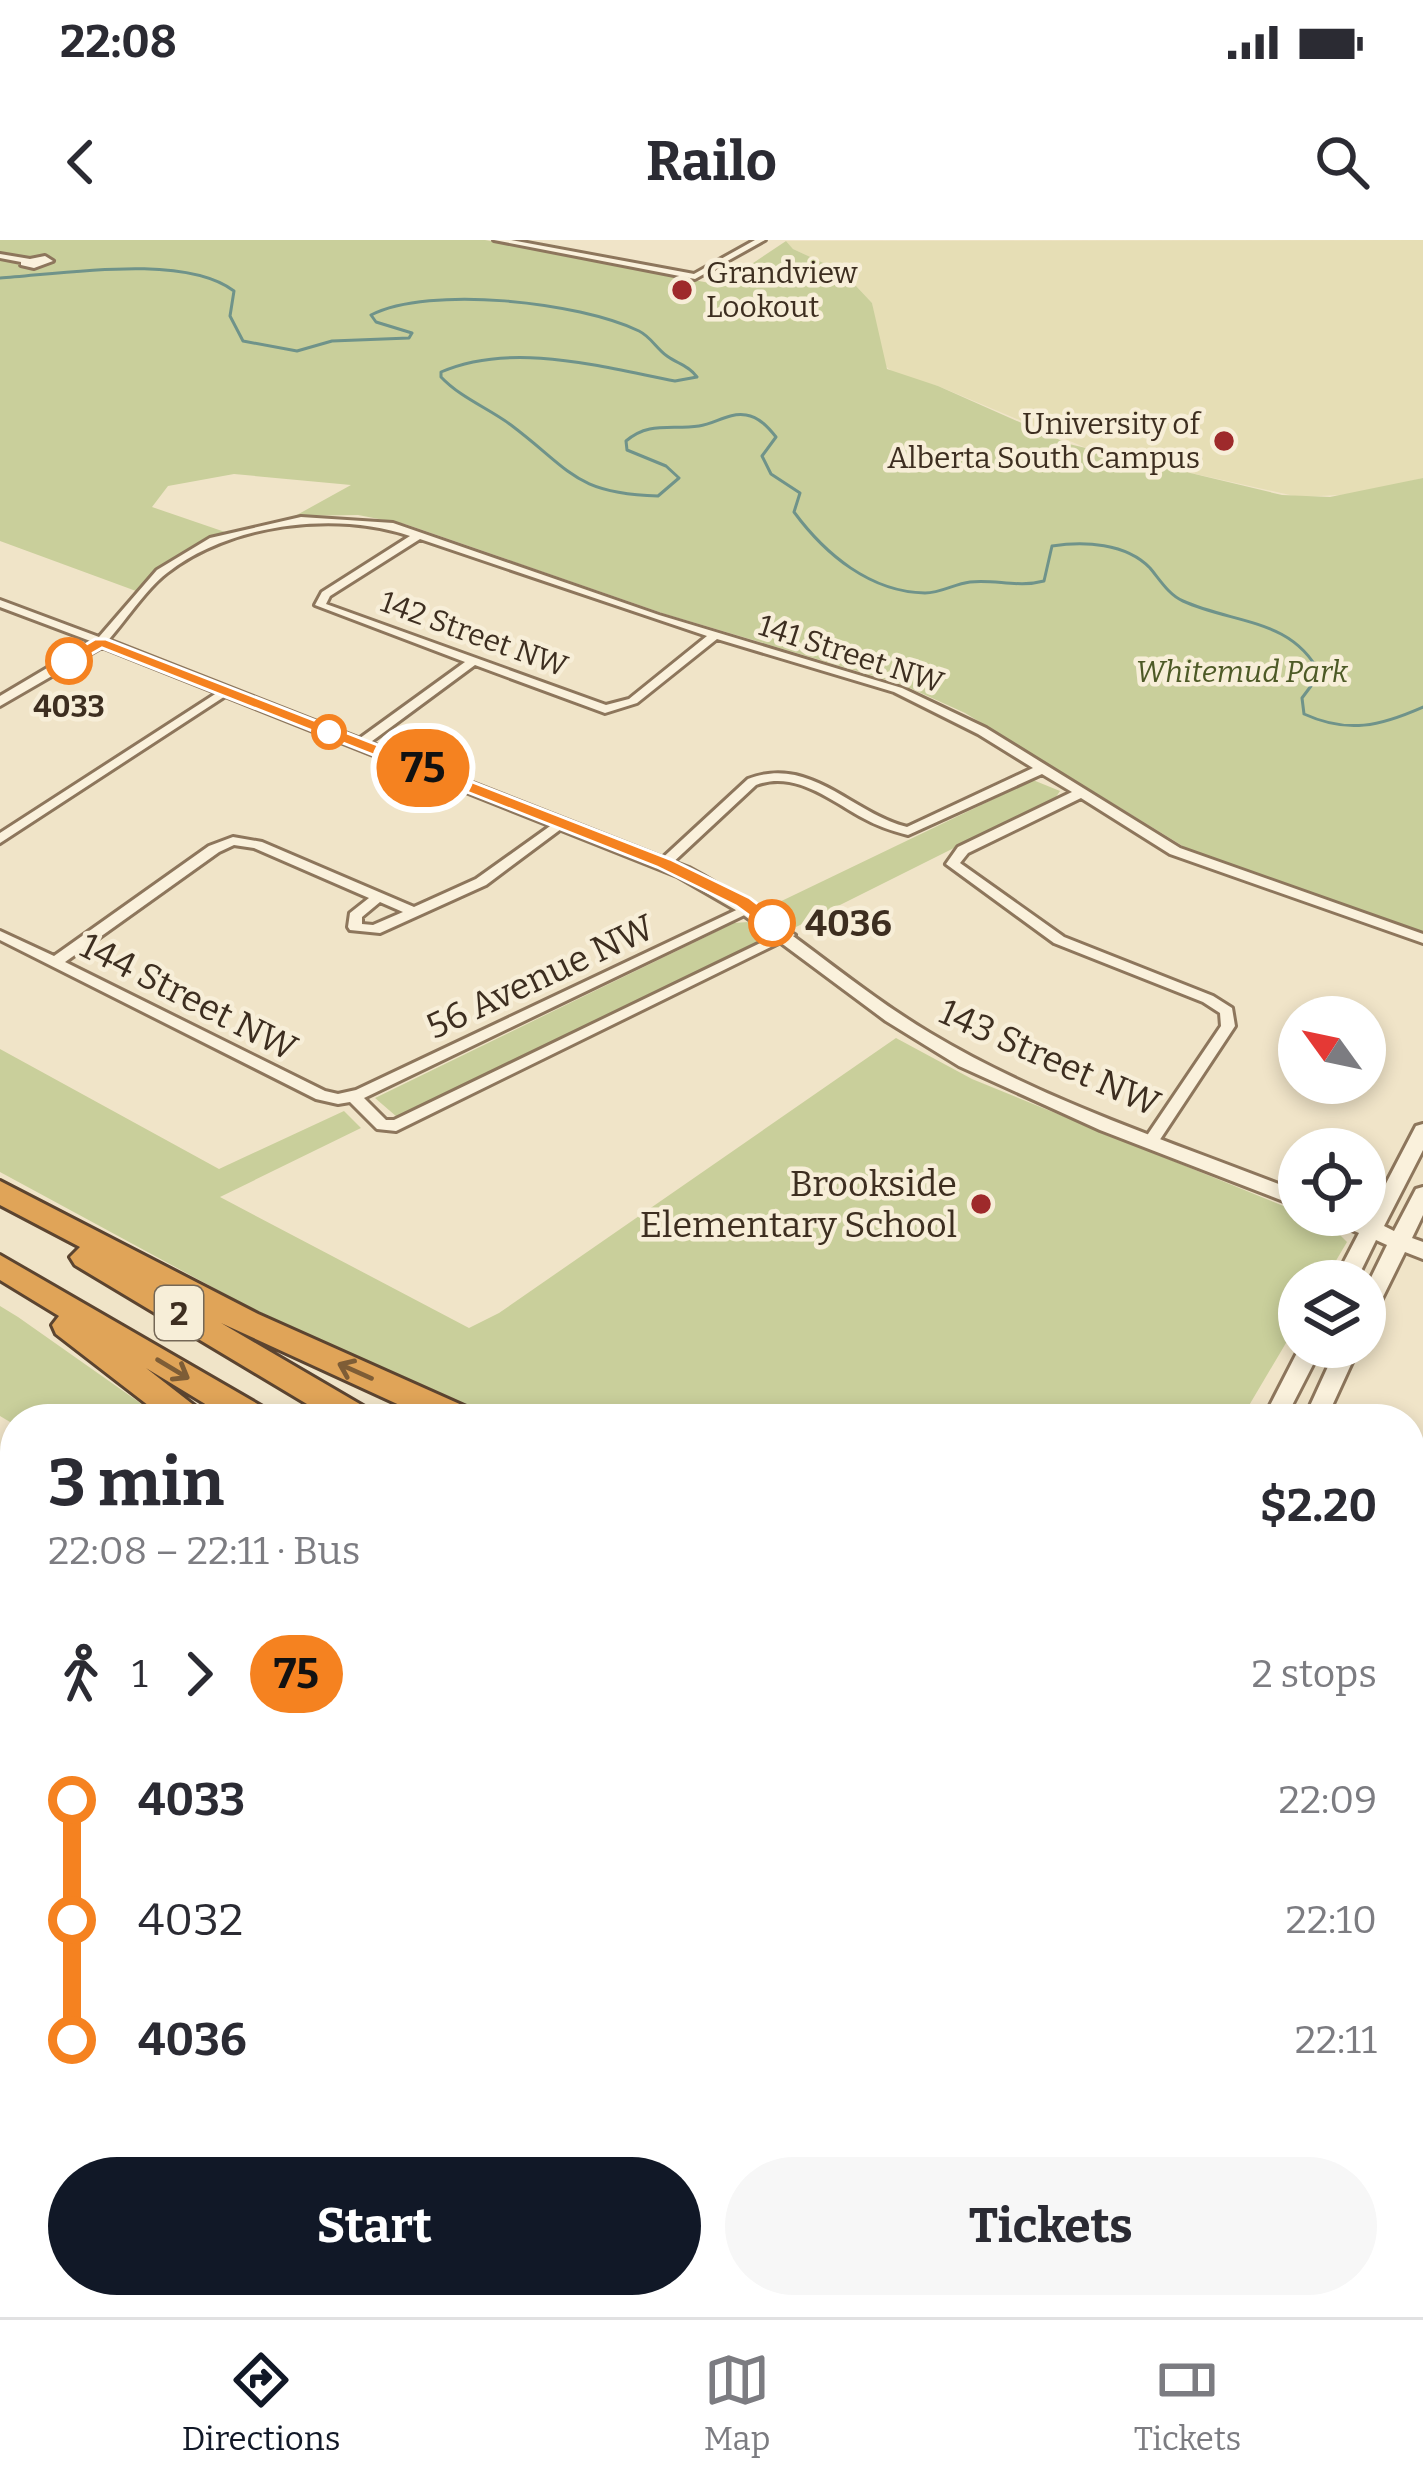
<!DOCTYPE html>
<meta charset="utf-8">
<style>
:root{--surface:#fff;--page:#f7f7f7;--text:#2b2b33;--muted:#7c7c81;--line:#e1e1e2;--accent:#111827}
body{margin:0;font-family:Bitter,serif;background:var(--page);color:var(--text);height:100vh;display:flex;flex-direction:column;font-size:45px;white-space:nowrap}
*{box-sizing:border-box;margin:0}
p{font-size:39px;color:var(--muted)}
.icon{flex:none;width:66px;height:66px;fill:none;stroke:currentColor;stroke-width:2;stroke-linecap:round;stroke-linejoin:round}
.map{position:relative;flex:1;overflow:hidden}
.drawer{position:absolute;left:0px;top:1164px;width:1425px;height:915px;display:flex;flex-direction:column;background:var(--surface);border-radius:48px 48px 0 0;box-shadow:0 6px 18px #0003}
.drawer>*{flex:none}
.badge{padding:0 24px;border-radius:39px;font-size:42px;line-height:78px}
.needle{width:78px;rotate:303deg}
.buttons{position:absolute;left:1278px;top:756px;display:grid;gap:24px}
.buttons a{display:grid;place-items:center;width:108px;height:108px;border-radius:50%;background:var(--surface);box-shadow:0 6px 18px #0003;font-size:60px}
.map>.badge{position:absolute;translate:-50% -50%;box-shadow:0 0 0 6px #fff}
.legs{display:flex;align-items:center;gap:18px;height:132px;padding:0 48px;font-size:39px}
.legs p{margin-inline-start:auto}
.headline{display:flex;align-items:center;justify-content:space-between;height:204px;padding:0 48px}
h1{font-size:66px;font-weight:700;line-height:90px}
.primary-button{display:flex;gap:24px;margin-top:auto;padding:24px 48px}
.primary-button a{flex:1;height:138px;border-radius:72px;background:var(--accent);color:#fff;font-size:48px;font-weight:700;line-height:138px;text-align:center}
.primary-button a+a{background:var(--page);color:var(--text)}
ul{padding:0 48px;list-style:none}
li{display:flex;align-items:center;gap:42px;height:120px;font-size:45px}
li i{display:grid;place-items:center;width:18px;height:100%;margin:0 15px;background:currentColor}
li i::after{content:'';width:30px;height:30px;margin:-15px;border:9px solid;border-radius:50%;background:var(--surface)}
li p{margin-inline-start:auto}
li:first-child i{background:linear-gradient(#0000 50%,currentColor 0)}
li:last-child i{background:linear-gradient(currentColor 50%,#0000 0)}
.status{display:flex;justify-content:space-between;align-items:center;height:84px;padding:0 60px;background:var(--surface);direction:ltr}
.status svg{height:33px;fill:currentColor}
header{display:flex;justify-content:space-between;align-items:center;height:156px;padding:0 48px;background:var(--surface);font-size:54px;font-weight:700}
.tabs{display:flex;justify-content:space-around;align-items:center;height:168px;border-top:3px solid var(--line);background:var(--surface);font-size:33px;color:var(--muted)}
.tabs a{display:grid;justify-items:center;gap:6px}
.tabs .selected{color:var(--accent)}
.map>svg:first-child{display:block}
</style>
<div class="status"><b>22:08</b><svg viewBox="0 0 49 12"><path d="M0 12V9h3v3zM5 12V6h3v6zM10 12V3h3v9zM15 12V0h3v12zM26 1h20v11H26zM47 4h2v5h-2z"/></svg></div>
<header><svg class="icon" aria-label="back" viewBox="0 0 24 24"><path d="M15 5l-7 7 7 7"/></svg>Railo<svg class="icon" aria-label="search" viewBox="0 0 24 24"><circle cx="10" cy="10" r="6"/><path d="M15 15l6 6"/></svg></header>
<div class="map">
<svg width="1423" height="2077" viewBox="0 0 1423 2077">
<rect width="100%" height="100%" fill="#f0e4c8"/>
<!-- farmland -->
<path fill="#e6deb5" d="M1423,0v238l-65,16 -59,3 -203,-45 -158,-66 -43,-12 -12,-10 -11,-61 -29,-31 -50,-23 -7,-8z"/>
<!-- green -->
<path fill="#c9cf9b" d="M0,0h485l235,45 66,-44 7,8 50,23 29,31 15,66 51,17 131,58 213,51 48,2 93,-19v454l-237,-84 -221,-135 -64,-29 -236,-70 -260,-90 -47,-9 -63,1 56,-31 -117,-11 -66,12 -16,21 73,25 -44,21 -45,38 -136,-50z
M1033,540l27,11 -4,6 -260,130 -27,-20z
M748,682l16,13 -7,8 -360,174 -22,-19 359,-175z
M896,798l76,41 358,146 17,17 -23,39h-25v40l-58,98h-750l-242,-112 -249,-135v-123l219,120 125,-58 17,17 -141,69 249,131 30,-15z
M0,1066l18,11 145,102h-148v6l-15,-9z
M15,1269v795h754l-7,13h-762v-794z"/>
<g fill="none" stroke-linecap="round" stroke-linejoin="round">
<!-- stream -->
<path stroke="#6f938a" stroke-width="3" d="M0,38c61,-4 184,-25 234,13l-4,25 13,25 54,10 35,-10 77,-3 3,-5 -36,-11 -5,-7c59,-30 208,-13 268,16 12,6 17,17 28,25 11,8 21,9 30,21l-22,4c-73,-14 -163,-40 -234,-9v5c20,21 47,31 70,48 61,46 63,68 147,71l21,-18 -13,-12 -39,-16 -1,-9c23,-20 45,-11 73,-15 16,-2 30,-14 47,-11 13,2 22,12 30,22l-14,19 9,18 29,19 -6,19c31,42 76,80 131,81 16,0 29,-9 45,-11 25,-3 48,6 74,-1l8,-35c32,-5 74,-3 98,22 10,12 19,27 33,33 51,23 109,17 137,73l-18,24 2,16c44,20 76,12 119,-7"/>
<defs>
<path id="minor" d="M494,0h17l183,34 61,-34h10l-70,39z
M0,14l30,5 15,-3 8,5 -19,7 -13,-3v-3l-21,-4z
M301,277l92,6 266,92 243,73 84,40 194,120 243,86v9l-253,-89 -89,-56 -113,55 -8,10 104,74 149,59 19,12 3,18 -78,118 -5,1 -8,-5 77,-114 -1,-13 -17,-11 -149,-59 -108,-79 12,-17 114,-55 -30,-18 -134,61c-16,-4 -31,-9 -45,-17 -33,-18 -68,-48 -107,-33l-87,81 -5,1 -7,-4 91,-84c62,-24 102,33 159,48l126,-59 -55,-34 -84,-42 -177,-53 -80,64 -32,10 -130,-48 -111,82h-8v-6l109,-79 -150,-57 7,-13 88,-56c-74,-26 -181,-12 -243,37 -22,17 -43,50 -62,71l-4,1 -101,-38v-7l99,37 58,-67 53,-32zM420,299l287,97 -78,63 -23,6 -280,-101 4,-8z
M223,449l10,2 -233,152v-10z
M560,579l6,4 -1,3 -79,59 -106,48 -30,-3 -2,-3 2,-14 19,-15 -115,-50 -20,-3 -15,7 -154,110 260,129 13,3 18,-4 391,-185 5,-1 7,4 -395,190 22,22h8l389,-188 5,-1 7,4 -399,196 -19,-2 -27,-27 -12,2 -22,-5 -316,-159v-9l54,25 155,-110 24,-9 29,5 152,65 62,-28zM380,662l23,10 -30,13 -11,-1v-7z"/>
<path id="tertiary" d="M96,399h10l583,229c87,46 157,115 241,165 115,69 245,110 369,159v15l-199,-77 -141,-64 -73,-45 -145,-108 -64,-37 -575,-229 -102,59v-10z
M1423,884v26l-39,76 10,5 22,-42 7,-2v28l-11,23 11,4v17l-18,-7 -32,65 -8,2v-29l22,-45 -11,-5 -20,41h-22l25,-48 -31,-13 -3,-5h30l12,5 49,-94z
M1300,1107h22l-37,72h-22z
M1337,1107h22l-33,72h-22z
M800,2064h33l-6,13h-33z
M868,2064h33l-6,13h-33z"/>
<path id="motorway" d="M0,941l258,133 215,96 5,9h-48l-209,-96 149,87 5,9h-43l-257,-154 -5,-8 10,-10 -80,-42z
M0,1015l268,155 5,9h-43l-84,-51 54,42 5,9h-39l-110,-85 -4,-9 7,-9 -59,-36z
M1410,1619l13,5v43l-13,-6z
M1410,1768l13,6v44l-13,-6z
M1410,1851l13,5v76l-13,-6z
M1410,2029l13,6v42l-31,-13h18z"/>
</defs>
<!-- minor casing -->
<use href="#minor" stroke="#8d765c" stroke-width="6"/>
<!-- tertiary casing -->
<use href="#tertiary" stroke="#8d765c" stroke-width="6"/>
<!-- motorway casing -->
<use href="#motorway" stroke="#5b4430" stroke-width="6"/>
<!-- minor -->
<use href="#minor" fill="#faf1dc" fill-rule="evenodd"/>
<!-- tertiary -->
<use href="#tertiary" fill="#faf1dc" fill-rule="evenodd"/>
<!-- motorway -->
<use href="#motorway" fill="#e0a458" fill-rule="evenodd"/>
</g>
<!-- wall -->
<path fill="#b2896c" d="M1410,1288l9,3 4,-3v121l-4,6 -9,-4z
M1410,1430l13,6v103l-13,-7z"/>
<!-- building -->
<path fill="#cf9f7d" stroke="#916f58" stroke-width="3" d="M1410,1288l9,3 4,-3v113l-13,-6z
M1410,1430l13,6v72l-13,-7z"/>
<!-- one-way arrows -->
<defs><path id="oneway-shaft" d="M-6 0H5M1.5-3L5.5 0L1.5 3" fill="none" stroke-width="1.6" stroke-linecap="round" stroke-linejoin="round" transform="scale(3)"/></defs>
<g stroke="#7e5d36">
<use href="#oneway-shaft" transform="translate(173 1129) rotate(31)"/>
<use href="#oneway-shaft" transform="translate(355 1131) rotate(-156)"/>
</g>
<!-- line-1 -->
<path fill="#f58220" stroke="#fff" stroke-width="3" d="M95,399h11l564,220 80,39 32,25 -17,4 -29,-21 -79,-39 -555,-219 -28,16h-11v-6z"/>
<!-- markers -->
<g fill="#9e2a2b" stroke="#f7eed8" stroke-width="4.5">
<circle cx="682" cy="50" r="12"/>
<circle cx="1224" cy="201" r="12"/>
<circle cx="981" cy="964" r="12"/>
</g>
<g fill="#fff" stroke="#f58220" stroke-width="6">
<circle cx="69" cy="421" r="21"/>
<circle cx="329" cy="492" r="15"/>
<circle cx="772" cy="683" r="21"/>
</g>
<g text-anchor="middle" stroke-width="9" stroke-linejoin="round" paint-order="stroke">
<!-- far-poi labels -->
<g font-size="30" fill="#3d2e20" stroke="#f7eed8" text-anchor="start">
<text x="706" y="43">Grandview<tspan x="706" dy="34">Lookout</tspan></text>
<text x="1200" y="194" text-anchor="end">University of<tspan x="1200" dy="34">Alberta South Campus</tspan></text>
</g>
<!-- far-street labels -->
<g font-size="30" fill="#3d2e20" stroke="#f7eed8">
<text transform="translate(474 394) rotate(20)" y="10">142 Street NW</text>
<text transform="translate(851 414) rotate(18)" y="10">141 Street NW</text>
</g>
<!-- far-park labels -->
<g font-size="30" font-style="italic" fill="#4d5a26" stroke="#f7eed8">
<text x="1242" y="442">Whitemud Park</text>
</g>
<!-- far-stop labels -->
<g font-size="30" font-weight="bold" fill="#3d2e20" stroke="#f7eed8">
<text x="69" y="477">4033</text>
</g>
<!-- shield labels -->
<rect fill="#f7eed8" stroke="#756857" stroke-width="3" x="155" y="1046" width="48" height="54" rx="9"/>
<g font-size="33" font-weight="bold" fill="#3d2e20">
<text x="179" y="1085">2</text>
</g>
<!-- stop labels -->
<g font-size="36" font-weight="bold" fill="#3d2e20" stroke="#f7eed8" text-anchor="start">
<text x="805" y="696">4036</text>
</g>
<!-- street labels -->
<g font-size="36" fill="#3d2e20" stroke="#f7eed8">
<text transform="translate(540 736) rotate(-25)" y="13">56 Avenue NW</text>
<text transform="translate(189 756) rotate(27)" y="13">144 Street NW</text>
<text transform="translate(1050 817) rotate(24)" y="13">143 Street NW</text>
</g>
<!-- poi labels -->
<g font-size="36" fill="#3d2e20" stroke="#f7eed8" text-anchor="end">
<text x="957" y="956">Brookside<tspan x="957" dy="41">Elementary School</tspan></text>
</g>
</g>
</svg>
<div class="buttons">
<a><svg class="needle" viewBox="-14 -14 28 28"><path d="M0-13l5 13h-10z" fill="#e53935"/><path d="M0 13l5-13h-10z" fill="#7c7c81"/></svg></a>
<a><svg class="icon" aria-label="locate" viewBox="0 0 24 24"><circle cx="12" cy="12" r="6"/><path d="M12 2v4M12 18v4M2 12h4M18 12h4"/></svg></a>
<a><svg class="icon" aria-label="layers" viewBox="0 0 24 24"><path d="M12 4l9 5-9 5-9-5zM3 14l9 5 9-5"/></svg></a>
</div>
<b class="badge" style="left:423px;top:528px;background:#f58220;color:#111">75</b>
<section class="drawer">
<div class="headline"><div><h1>3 min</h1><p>22:08 – 22:11 · Bus</p></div><b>$2.20</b></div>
<div class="legs"><svg class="icon" aria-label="walk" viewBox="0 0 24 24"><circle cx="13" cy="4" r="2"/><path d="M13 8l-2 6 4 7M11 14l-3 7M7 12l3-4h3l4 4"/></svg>1<svg class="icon" aria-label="forward" viewBox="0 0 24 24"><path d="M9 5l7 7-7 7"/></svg><b class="badge" style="background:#f58220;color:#111">75</b><p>2 stops</p></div>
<ul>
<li><i style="color:#f58220"></i><b>4033</b><p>22:09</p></li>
<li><i style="color:#f58220"></i><span>4032</span><p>22:10</p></li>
<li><i style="color:#f58220"></i><b>4036</b><p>22:11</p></li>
</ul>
<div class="primary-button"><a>Start</a><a>Tickets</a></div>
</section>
</div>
<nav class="tabs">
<a class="selected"><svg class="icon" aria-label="directions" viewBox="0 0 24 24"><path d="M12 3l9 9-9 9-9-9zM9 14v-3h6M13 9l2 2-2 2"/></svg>Directions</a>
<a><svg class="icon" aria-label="map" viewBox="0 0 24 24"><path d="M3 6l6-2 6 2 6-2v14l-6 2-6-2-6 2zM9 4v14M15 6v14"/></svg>Map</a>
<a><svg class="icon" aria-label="tickets" viewBox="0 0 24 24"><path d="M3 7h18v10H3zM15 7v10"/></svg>Tickets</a>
</nav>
